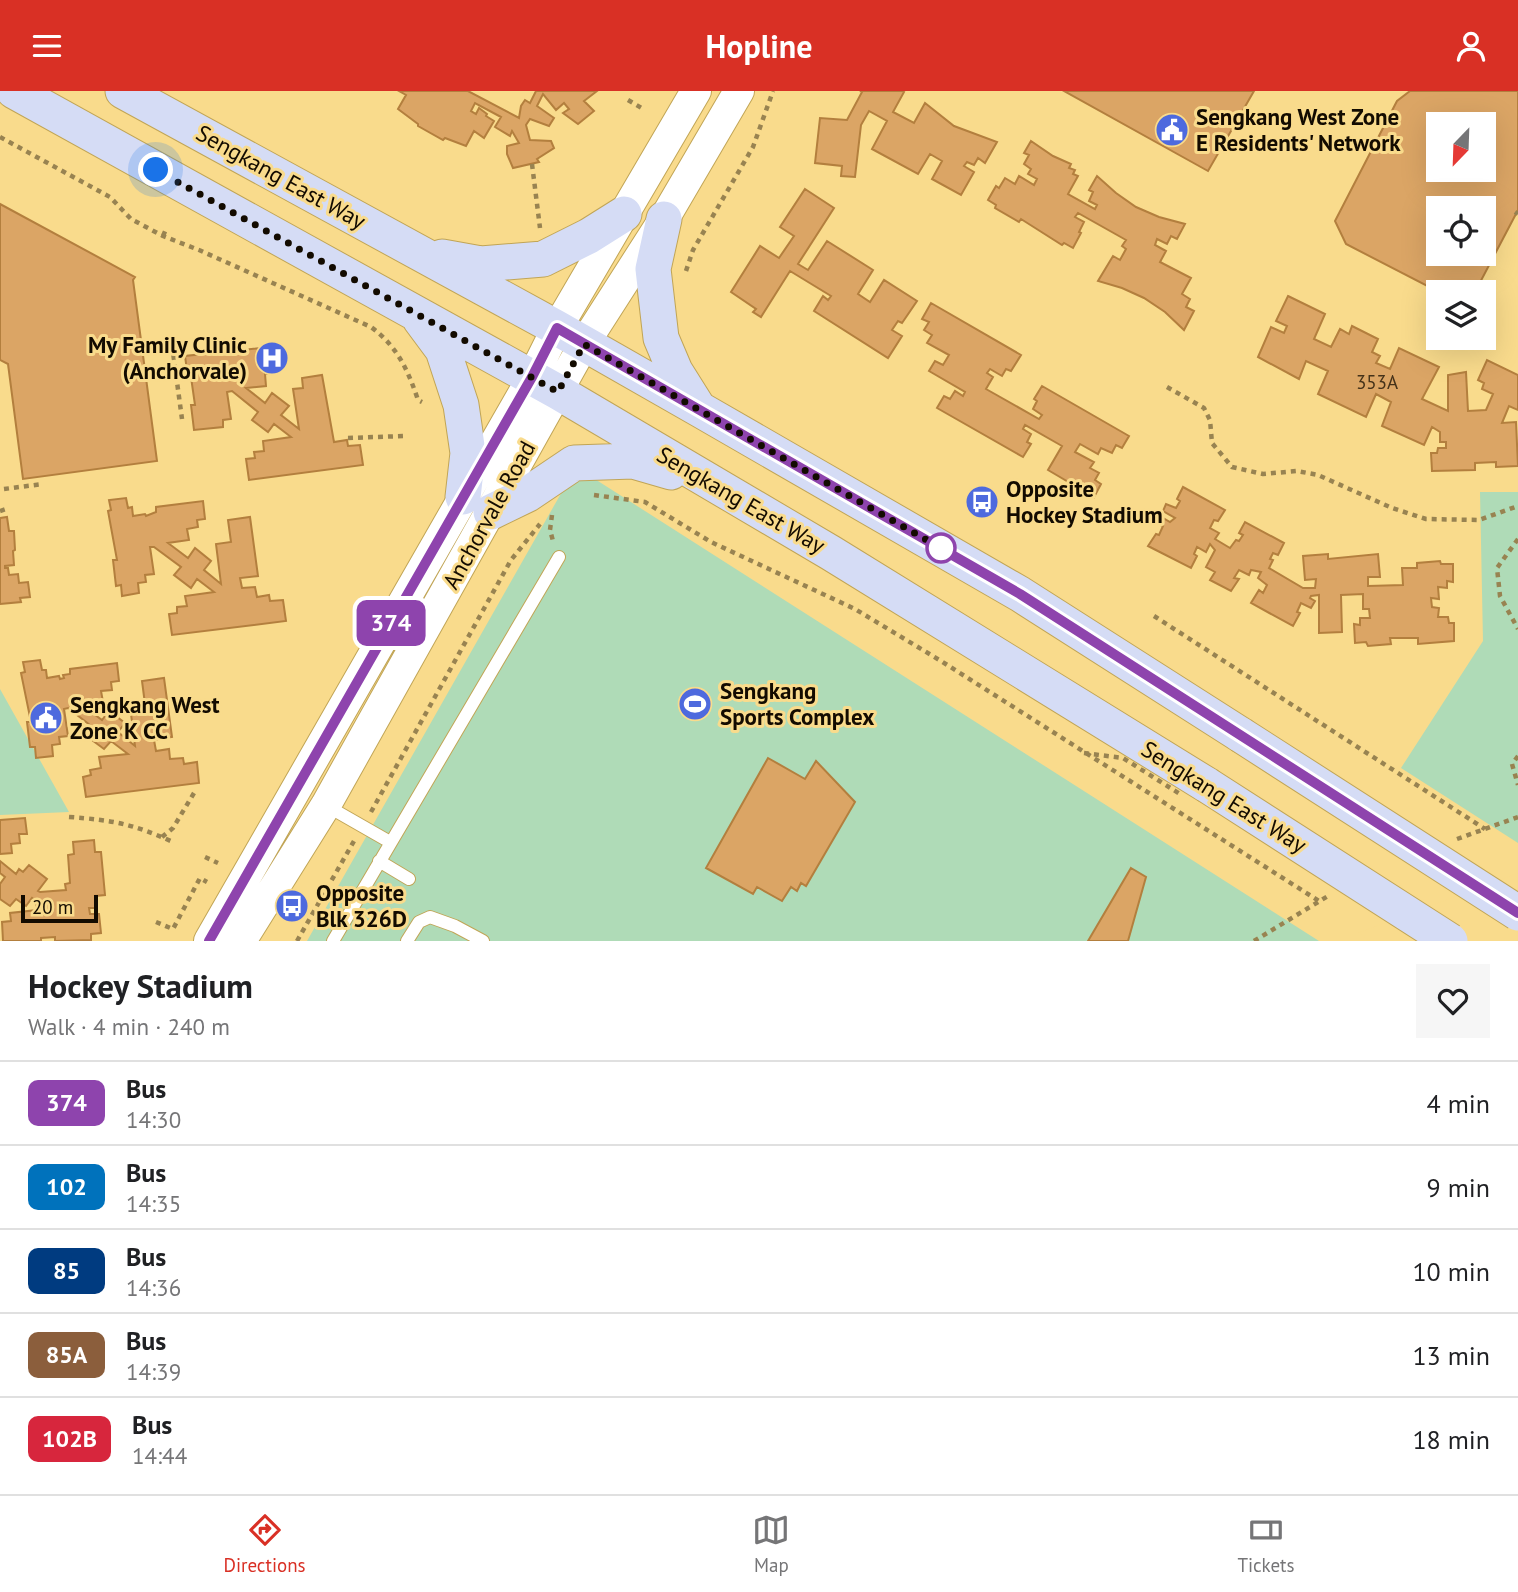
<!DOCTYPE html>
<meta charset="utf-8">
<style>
:root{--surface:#fff;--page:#f6f6f6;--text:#202124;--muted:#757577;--line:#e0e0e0;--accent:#d93025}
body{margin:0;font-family:"PT Sans",sans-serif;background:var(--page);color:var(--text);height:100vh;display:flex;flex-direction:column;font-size:26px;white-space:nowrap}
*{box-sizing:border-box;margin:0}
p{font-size:23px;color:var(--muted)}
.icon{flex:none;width:38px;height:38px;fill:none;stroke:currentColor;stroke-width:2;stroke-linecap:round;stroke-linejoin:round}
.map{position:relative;height:850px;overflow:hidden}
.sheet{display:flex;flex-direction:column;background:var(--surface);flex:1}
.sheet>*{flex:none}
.badge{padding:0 14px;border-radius:10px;font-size:24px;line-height:46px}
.needle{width:46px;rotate:203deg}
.controls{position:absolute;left:1426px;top:21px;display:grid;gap:14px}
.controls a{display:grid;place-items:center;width:70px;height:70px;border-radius:0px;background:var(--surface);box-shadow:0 7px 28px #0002;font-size:35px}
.scale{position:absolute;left:21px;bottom:18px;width:77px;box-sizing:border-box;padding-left:7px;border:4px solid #130b00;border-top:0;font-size:19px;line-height:24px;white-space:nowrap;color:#130b00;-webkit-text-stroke:5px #f9db8c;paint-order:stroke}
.you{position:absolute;width:35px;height:35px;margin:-18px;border:5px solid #fff;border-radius:50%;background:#1a73e8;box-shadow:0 0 0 10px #1a73e833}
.map>.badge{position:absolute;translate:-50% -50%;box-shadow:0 0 0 4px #fff}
.round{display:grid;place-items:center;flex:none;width:74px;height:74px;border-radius:0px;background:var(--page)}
.summary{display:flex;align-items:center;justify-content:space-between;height:119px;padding:0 28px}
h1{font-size:33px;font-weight:700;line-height:52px}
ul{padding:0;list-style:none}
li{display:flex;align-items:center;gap:21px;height:84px;padding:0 28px;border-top:2px solid var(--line)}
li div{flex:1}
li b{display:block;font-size:26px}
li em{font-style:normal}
li .badge{min-width:77px;font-weight:700;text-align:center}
header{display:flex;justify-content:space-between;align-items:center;height:91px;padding:0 28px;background:var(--accent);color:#fff;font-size:32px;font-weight:700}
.tabs{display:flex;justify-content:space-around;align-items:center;height:98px;border-top:2px solid var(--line);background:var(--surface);font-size:19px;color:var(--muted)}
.tabs a{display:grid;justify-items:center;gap:4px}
.tabs .selected{color:var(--accent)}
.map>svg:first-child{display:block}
</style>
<header><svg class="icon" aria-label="menu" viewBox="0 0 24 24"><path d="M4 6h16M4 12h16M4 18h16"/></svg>Hopline<svg class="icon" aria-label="person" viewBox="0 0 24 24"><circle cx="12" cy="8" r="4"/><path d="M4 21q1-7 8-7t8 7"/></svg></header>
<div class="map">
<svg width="1518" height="850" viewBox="0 0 1518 850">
<rect width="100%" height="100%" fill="#f9db8c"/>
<!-- green -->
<path fill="#afdbb7" d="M576,376l743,474h-1012z
M1480,401h38v351l-117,-75 82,-127z
M0,598l69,123 -69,3z"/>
<!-- pier -->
<path fill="#f9db8c" d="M1518,782v68h-147l-13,-8z"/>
<!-- building -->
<path fill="#dba565" stroke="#b37f3e" stroke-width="2" fill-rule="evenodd" d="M399,0h69l51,27 2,-12 4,-6 5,3 6,-12h61l-13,10 10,10 -16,13 -15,-11 6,-4 -5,-6 -8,7 -13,-16 -6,12 17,12 -5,8 -19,-7 -4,6 4,15 21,1 3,7 -17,11 2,3 -26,6 -6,-14v-8l12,-3 -7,-12 -2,5 -15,-9 6,-10 -26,-14 -4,8 5,3 3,-6 8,6 -1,2 8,5 -10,17 -10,-7 -8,15 -21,-8 -2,2 -25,-14v-2l-20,-15 8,-14z
M860,0h42l2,1 -11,20 21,11 11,-20 29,23 43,16 -12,21 -7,-5 -4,7 -7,-3 -3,4 10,6 -13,23 -29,-16 10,-18 -12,-7 -12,20 -46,-25 15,-28 -18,-10 -8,14 -6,52 -14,-1 1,-10 -27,-3 5,-45 27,2 15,-28z
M1064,0h190l-46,80z
M1410,0h108v119l-43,82h-36l-93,-48 -11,-23 62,-120zM1438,33h46v46h-46zM1438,117h46v46h-46z
M1031,50l22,15 18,8 -2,4 6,2 -2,4 5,2 -10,18 27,15 2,-4 -8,-4 4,-9 -4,-2 8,-14 19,17 20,14 23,10 26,7 -8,15 -6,-3 -4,8 -10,-5 -2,6 11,6 -6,11 31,16 -9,16 8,5 -4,8 8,4 -10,19 -19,-18 -21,-14 -22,-10 -24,-7 15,-25 7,4 6,-11 -4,-3 4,-6 -48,-27 -3,4 9,5 -5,10 2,1 -8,15 -9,-5 -2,2 -41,-26 -2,3 -24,-14 1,-3 -8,-5 8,-14 3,2 6,-10 10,6 4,-8 15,9 3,-6 -9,-5 3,-5 -7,-5 5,-9 -5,-2z
M805,98l29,19 -36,56 10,6 19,-29 46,29 -15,24 12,8 14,-22 33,21 -15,22 -4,-2 -6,9 10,6 -14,22 -74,-47 9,-15 5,4 3,-4 -41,-25 -29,46 -8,-5 3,-3 -25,-17 29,-46 19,12 15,-22 -14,-9z
M0,113l135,73 -2,3 24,181 -134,18 -15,-115 -8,-4z
M1288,205l37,18 -11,25 17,8 9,-18 9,5 3,-8 26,13 -6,13 8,4 -4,7 14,6 9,-21 40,19 -17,32 26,12v-36l18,-3 2,39 18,-1 7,-16 -11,-5 2,-6 -6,-3 9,-20 31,15v35l-9,-4 -7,17 14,-1 2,44 -22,1v-5l-21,1v7l-43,1 -1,-18h6l1,-5h8v-6h-6v-10l-8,-5 -8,18 -42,-19 9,-24 -15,-8 -10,23 -48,-23 10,-23 -22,-10 -7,18 -41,-22 13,-30 13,6 3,-7 -11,-5z
M931,212l90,52 -10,16 -5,-2 -4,7 -12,-7 -3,4 6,4 -7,12 53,30 3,-4 -9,-6 4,-8 -3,-2 8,-13 87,50 -7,12 -6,-3 -4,8 -11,-5 -3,6 -18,-10 -5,8 19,10 -4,6 9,5 -4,7 6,4 -7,13 -46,-27 14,-24 -37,-21 -2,4 8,5 -4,8 4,2 -8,13 -86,-49 7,-12 6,3 5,-8 8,5 2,-4 -36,-21 6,-10 8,4 6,-10 -22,-12 5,-8 -8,-5 5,-8 -7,-3z
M280,255l3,18 -8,1v7l-10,2 1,12 -20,2 19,15 7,-10 17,13 -8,9 18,14 -6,-40 10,-1 -1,-10 20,-3 12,67 13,-2 1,6 12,-1 3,20 -114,15 -3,-21 9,-1 -1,-6 10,-1 -1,-10 28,-4 -17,-13 -6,8 -16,-12 6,-8 -26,-21 -5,1 4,27 -8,1v7l-29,3 -3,-25h4l-4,-28 -3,1 -3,-22z
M1183,396l42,23 -7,11 -4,-1 -4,8 9,5 -4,6 15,9 6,-8 3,1 4,-6 -4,-2 6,-11 39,21 -6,12 -5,-2 -3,6 3,1 -4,8 34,20h12l1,-9 -11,1 -2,-24 25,-2v5l50,-5 2,23h-12v9l35,-1 -1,-17h15v-5l23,-2 1,3h12v18l-6,-1v7l-9,-1 1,12 -8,-1 1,9 7,1 -1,9h10l1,6h5v18l-36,3v-6h-28l1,6 -23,2 -2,-4 -11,1 -1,-19 6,1v-7h10l-1,-9h-6v-15l-22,1 1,37 -23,1v-38l-8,1 -1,2 5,3 -4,7 -10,-5 -4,9 3,1 -7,13 -42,-23 8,-13 4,3 4,-8 -9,-7 3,-6 -10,-2 -2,5 -10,-5 -5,8 5,1 -8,12 -21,-11 5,-8 -9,-5 9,-17 -5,-6 -4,8 -9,-5 -3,7 3,2 -6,12 -43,-22 8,-12 3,1 4,-9 -9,-4 4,-7 12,7 5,-4 -12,-7 3,-7 10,4 4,-7 -3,-2z
M126,407l2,10 4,-1 1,9 12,-2 1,2 10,-4v-5l47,-6 2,18 -8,1 1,7 -11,2 2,11 -21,3 20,15 7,-10 16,13 -7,9 17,14 -5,-40 15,-2 -3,-22 22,-3 8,59 -18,2 2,10 13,-1 2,10 12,-2 1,6 13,-1 3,21 -114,14 -3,-21 8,-1v-6l10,-1 -2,-10 29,-4 -17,-13 -6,9 -17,-13 7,-8 -27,-20h-4l4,27 -9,1 1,7 -8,1 1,10 -17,3 -1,-11 -5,1 -3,-26h4l-9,-49 3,-1 -2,-10z
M7,426l2,14h5l1,19 -2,1 1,14 -9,1v2h3l1,7 9,-1 1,9 9,-1 2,15 -10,1 1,4 -21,2v-86z
M40,569l2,10h4l1,8 12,-2 1,3 4,-1 -1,-3 7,-1v-5l47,-6 2,18 -8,1 1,8 -11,1 2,11 -21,3 20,15 7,-9 16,12 -7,9 17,14 -5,-40 15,-2 -3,-23 22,-3 8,59 -18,3 2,11 13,-2 1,10 13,-1 1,6 13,-2 2,21 -113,14 -3,-20 8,-2 -1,-5 11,-2 -2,-11 29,-3 -17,-13 -7,8 -16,-12 7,-8 -27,-21 -4,1 4,27 -9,1 1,7 -8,1 1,11 -17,2 -1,-11h-5l-3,-25h4l-10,-49 4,-1 -2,-10z
M768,667l37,21 11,-18 39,41 -49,84 -5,-3 -4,8 -6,-4 -9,14 -25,-14 -4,7 -47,-26z
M25,727l2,16h-8l1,9 -9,1 1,9 -12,1v-34z
M94,749l1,12h6l4,43 -10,1 1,12h-7l1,6h9l2,19 -10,1v6l-36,1v-4l-14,1v3h-38l-1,-19 9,-1 -1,-8 27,-3 -1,-9 -4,-3 -6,8 -10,-7 -6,7 -10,-7v-15l5,-7 -5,-4v-12l16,13 3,-5 4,3 6,-7 18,14 -9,12 2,1 26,-2 -1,-6 5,-1 -2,-28 6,-1 -1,-12z
M1131,777l15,9 -18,64h-40z"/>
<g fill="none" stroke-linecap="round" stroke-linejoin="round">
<defs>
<path id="service" d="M327,715l63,36
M379,770l30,18
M333,850l226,-384
M407,850l12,-19 11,-5 25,9 28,15"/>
<path id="tertiary" d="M209,850l323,-563 25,-50 139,-237
M241,850l85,-136 258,-461 80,-125 75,-128"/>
<path id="secondary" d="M14,0l544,301 273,161 376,232
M123,0l434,237 142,81 321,185 221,141
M664,128l-11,50 8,69 14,33 22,35
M442,166l39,7 62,-5 46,-23 35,-22
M420,228l23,31 18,55 7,48 -5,44
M491,421l37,-18 46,-31 59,-2 38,11"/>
</defs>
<!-- service casing -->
<use href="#service" stroke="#c1a556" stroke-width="14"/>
<!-- tertiary casing -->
<use href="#tertiary" stroke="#c1a556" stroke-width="32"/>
<!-- secondary casing -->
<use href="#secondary" stroke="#c1a556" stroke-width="37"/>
<!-- path -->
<path stroke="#988351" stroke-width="4.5" stroke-dasharray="5 5" stroke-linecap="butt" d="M628,9l17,10
M0,46l110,60 21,22 32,17 36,14 172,77c26,19 37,43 47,73l4,2
M532,73l8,64
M1515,121l3,2
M163,145l4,-9
M686,180l7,-21 60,-103 20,-56
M172,254l10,74
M1167,296l37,21 6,12 2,23 20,24 31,7 34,-3 21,4 74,33 34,11 53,1 39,-14
M348,347l57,-2
M4,398l39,-5
M594,404l51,7 66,40 144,67 86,52 378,240
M0,420l6,-2
M552,424l-2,15 3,11
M1518,448l-21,29 3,28 18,33
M1154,525l331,213
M1518,665l-6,8 6,21
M371,721l140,-252 29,-36
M69,726c44,3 64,7 104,25
M162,746l11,-9 21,-35
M1457,748l61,-22
M205,766l13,6
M156,831l17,7 27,-51 7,4
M297,850l57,-100
M1254,850l74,-45"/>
<!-- service -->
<use href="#service" stroke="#fff" stroke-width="12"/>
<!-- tertiary -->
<use href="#tertiary" stroke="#fff" stroke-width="30"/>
<!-- secondary -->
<use href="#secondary" stroke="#d5dcf5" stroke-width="35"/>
<defs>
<path id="secondary-bridge" d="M1241,644l277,178
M1207,694l243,156"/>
</defs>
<!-- secondary-bridge casing -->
<use href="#secondary-bridge" stroke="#c1a556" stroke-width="37" stroke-linecap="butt"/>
<!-- path-bridge -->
<path stroke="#988351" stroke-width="4.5" stroke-dasharray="5 5" stroke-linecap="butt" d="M1084,662l39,5 57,36"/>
<!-- secondary-bridge -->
<use href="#secondary-bridge" stroke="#d5dcf5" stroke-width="35"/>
</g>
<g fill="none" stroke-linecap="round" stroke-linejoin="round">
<defs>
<path id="line" d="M209,850l323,-564 25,-49 463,266 498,319"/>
</defs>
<!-- line casing -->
<use href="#line" stroke="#fff" stroke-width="16"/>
<!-- line -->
<use href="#line" stroke="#8e44ad" stroke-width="10"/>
<!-- walk -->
<path stroke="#130b00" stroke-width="7" stroke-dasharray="0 12.6" d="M156,79l402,222 26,-48 367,210 -10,-6"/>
</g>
<!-- icons -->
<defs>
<symbol id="civic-disc" viewBox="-11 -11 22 22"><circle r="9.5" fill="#4e6ade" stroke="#f9db8c"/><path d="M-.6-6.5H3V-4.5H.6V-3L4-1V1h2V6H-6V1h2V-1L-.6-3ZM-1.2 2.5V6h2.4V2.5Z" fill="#fff"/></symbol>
<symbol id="hospital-disc" viewBox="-11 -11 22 22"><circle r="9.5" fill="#4e6ade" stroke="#f9db8c"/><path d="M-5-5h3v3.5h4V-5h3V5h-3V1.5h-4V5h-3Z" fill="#fff"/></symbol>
<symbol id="bus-disc" viewBox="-11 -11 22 22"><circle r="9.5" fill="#4e6ade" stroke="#f9db8c"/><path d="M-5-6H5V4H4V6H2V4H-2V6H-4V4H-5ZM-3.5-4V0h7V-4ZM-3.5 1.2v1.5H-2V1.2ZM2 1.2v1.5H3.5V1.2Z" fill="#fff"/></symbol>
<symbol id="stadium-disc" viewBox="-11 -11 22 22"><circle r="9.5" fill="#4e6ade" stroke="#f9db8c"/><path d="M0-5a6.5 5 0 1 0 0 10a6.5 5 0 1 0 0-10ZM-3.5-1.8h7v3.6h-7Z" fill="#fff"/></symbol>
</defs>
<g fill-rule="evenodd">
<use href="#civic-disc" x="1153" y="20" width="38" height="38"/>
<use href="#hospital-disc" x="253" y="248" width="38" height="38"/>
<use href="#bus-disc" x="963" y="392" width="38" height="38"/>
<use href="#stadium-disc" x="676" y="594" width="38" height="38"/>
<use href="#civic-disc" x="27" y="608" width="38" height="38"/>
<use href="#bus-disc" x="273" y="796" width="38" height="38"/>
</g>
<!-- markers -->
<circle fill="#fff" stroke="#8e44ad" stroke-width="3.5" cx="941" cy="457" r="14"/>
<g text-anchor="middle" stroke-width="6" stroke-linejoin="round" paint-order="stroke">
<!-- number labels -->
<g font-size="19" fill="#453219">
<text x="1377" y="298">353A</text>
</g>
<!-- poi labels -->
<g font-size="23" font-weight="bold" fill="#130b00" stroke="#f9db8c" text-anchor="start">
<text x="1196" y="34">Sengkang West Zone<tspan x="1196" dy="26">E Residents' Network</tspan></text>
<text x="247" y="262" text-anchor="end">My Family Clinic<tspan x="247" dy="26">(Anchorvale)</tspan></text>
<text x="1006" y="406">Opposite<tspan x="1006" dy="26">Hockey Stadium</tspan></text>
<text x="720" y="608">Sengkang<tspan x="720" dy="26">Sports Complex</tspan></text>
<text x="70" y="622">Sengkang West<tspan x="70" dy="26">Zone K CC</tspan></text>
<text x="316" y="810">Opposite<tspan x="316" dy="26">Blk 326D</tspan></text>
</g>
<!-- street labels -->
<g font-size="23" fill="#130b00" stroke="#f9db8c">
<text transform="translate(281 86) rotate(29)" y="8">Sengkang East Way</text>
<text transform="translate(741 409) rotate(30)" y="8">Sengkang East Way</text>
<text transform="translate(489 424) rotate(-61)" y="8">Anchorvale Road</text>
<text transform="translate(1224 706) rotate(32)" y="8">Sengkang East Way</text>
</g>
</g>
</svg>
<div class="controls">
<a><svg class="needle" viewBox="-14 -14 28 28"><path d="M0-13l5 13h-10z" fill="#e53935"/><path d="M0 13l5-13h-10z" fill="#757577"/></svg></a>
<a><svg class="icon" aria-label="locate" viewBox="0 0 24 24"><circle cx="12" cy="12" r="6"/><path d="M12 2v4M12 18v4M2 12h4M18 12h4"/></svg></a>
<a><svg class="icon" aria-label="layers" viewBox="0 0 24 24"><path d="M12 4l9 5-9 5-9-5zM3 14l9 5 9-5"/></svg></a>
</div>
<div class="scale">20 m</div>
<div class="you" style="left:156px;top:79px"></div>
<b class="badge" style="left:391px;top:532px;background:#8e44ad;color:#fff">374</b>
</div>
<section class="sheet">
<div class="summary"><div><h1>Hockey Stadium</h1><p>Walk · 4 min · 240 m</p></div><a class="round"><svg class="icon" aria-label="heart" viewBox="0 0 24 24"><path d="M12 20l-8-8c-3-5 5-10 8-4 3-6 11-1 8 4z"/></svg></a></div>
<ul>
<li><span class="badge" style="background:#8e44ad;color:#fff">374</span><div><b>Bus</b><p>14:30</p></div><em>4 min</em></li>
<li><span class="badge" style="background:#0072bc;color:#fff">102</span><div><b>Bus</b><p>14:35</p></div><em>9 min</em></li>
<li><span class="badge" style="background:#003b80;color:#fff">85</span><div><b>Bus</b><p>14:36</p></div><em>10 min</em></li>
<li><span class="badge" style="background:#8b5e3c;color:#fff">85A</span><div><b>Bus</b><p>14:39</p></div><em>13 min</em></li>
<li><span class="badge" style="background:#d7263d;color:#fff">102B</span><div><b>Bus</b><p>14:44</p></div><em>18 min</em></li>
</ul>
</section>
<nav class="tabs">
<a class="selected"><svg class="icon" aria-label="directions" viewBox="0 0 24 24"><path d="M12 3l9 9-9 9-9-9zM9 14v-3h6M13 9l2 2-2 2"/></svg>Directions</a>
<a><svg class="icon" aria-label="map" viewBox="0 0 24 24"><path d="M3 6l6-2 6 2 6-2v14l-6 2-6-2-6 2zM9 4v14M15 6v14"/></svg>Map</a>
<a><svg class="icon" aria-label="tickets" viewBox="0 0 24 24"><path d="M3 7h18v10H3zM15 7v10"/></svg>Tickets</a>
</nav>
